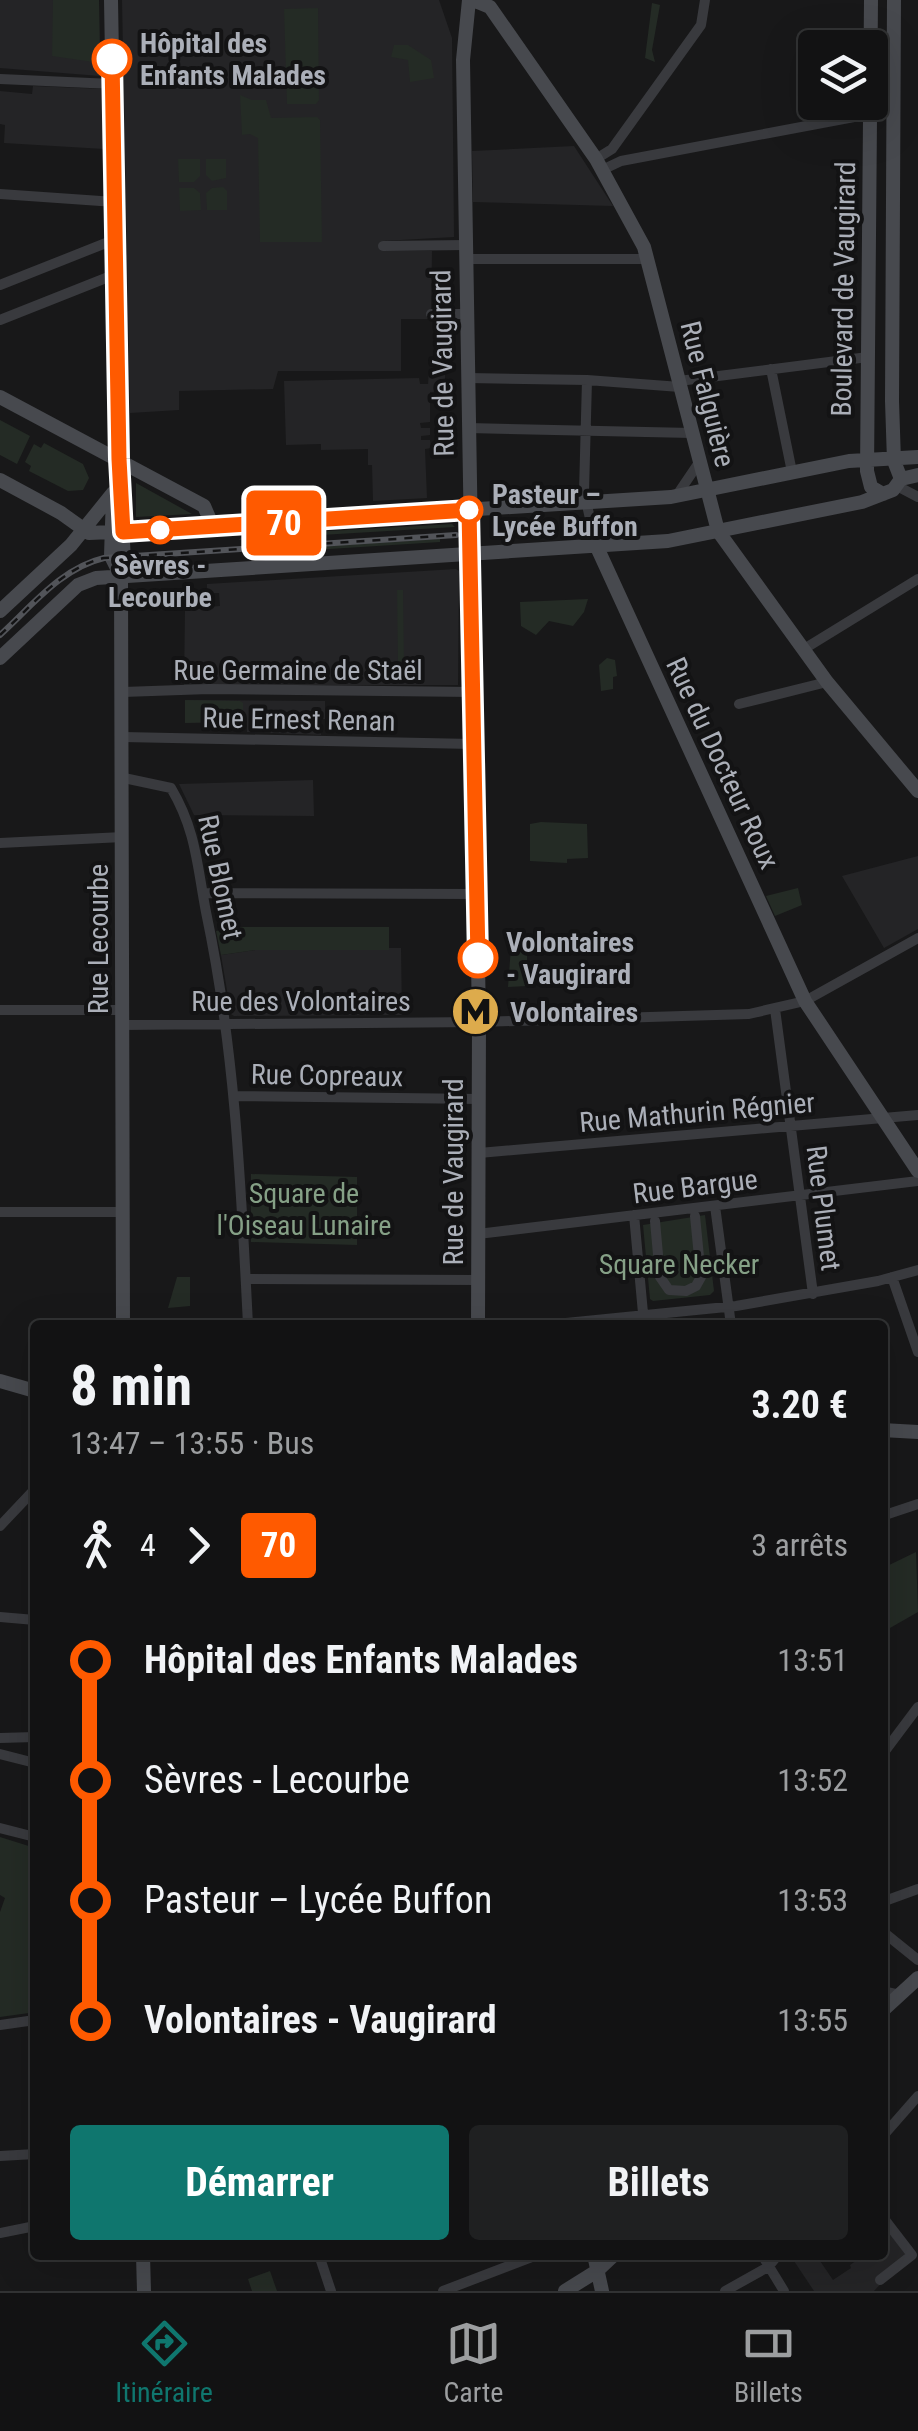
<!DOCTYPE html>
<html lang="fr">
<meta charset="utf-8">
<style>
:root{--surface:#121213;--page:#1f2021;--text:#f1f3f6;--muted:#9c9ea0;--line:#313233;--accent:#0f766e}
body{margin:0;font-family:"Roboto Condensed",sans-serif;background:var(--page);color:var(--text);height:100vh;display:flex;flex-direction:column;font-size:38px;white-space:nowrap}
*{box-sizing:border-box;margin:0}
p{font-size:32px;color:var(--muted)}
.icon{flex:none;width:55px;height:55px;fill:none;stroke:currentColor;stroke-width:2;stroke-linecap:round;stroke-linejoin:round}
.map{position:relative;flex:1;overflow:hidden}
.details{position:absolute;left:30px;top:1320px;width:858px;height:940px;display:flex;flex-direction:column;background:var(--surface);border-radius:10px;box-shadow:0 10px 40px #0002,0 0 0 2px var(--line)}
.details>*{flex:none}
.badge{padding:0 20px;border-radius:8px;font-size:35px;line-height:65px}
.controls{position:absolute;left:798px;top:30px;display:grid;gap:20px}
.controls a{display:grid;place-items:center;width:90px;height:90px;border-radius:10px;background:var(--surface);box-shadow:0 10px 40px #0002,0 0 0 2px var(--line);font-size:50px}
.map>.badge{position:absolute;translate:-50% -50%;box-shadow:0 0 0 5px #fff}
.legs{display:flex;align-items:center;gap:15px;height:110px;padding:0 40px;font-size:32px}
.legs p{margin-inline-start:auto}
.overview{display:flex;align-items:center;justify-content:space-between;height:170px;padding:0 40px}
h1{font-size:55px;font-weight:700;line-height:75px}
.cta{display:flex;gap:20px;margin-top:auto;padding:20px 40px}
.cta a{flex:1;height:115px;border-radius:10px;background:var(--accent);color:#fff;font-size:40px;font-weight:700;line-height:115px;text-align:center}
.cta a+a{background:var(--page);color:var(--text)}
ul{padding:0 40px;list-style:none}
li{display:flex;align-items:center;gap:35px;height:120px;font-size:38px}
li i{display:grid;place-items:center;width:15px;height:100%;margin:0 12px;background:currentColor}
li i::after{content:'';width:25px;height:25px;margin:-12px;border:8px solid;border-radius:50%;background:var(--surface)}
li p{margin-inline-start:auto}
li:first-child i{background:linear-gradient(#0000 50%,currentColor 0)}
li:last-child i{background:linear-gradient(currentColor 50%,#0000 0)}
.menu{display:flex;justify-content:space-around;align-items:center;height:140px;border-top:2px solid var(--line);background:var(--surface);font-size:28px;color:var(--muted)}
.menu a{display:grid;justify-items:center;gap:5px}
.menu .current{color:var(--accent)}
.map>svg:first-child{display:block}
</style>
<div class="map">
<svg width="918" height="2291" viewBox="0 0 918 2291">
<rect width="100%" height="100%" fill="#181819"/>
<!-- built -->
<path fill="#242426" d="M0,0h99l1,76 -100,-8z
M122,0h317l13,38 2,199 -71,4v10h49l-1,68h-30v52h-123l-5,18 -94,2v19l-49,3z
M33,86l70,3 1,60 -100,-6 1,-18 -5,-1v-33l32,3z
M574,146l39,60 -140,-4 -1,-51z
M445,370v21l-15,1v30l-10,1 1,5h9v7l-9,1v4h9l1,8 -6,1 2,49 -54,3 -1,-36h-4v-16l-47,1v-6l-35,1 -2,-64 135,-3 1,6h8l1,-13z
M456,569l3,2 -1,114h-274l1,-76 35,-3 -1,-13h-12v-9z
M185,700l140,1v18h-4v16l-74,-3v-11l-62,2z
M313,780l1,36 -120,-1 -15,-31z
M918,856v73l-34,19 -42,-72z
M389,948h12l1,67 -168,1 -3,-2 -10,-59 34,-5z
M883,2222l23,31 -1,5 -31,33h-60l-24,-36h26l17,25 18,-12 -1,-3 10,-7 -1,-3h23z"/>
<!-- green -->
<path fill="#242b25" d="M53,0h46l1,63 -48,-7z
M652,3l8,2 -8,45 3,12 -10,-4z
M318,8l1,92 -3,4h-29l-3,-95z
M394,45h14l23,15 3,18 -24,4 -2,-22 -17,-3z
M240,95l12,5h14l5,18 46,-1 3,3 2,122h-62l-2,-104 -8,-4 -8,1z
M178,159h22v17l-6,6h-15z
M206,159h20v19l-14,3 -6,-6z
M179,188h15l6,5 1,17 -21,1z
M212,188l11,-1 4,4v19h-20l-1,-17z
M0,420l30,16 -13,28 -17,-9z
M44,443l39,21 6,14 -6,12 -15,1 -39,-20 2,-5 -6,-4 9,-18 7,4z
M136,483l56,31 -56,3z
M452,524l3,3 -216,13 3,-4z
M440,539v3l-190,12 -9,-3z
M397,590h6l1,72 -6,-1z
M588,599l-4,13 -11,14 -24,-5 -13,14 -15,-9 -1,-24z
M607,658l8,2 2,16 -4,1v12l-12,2 -2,-26z
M185,700l55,1 3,2v18l-58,2z
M541,822l46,2 1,34 -21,1v4l-37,-2v-37z
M798,888l4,17 -27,11 -9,-20z
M241,927h148v23h-134l-34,5 -5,-24z
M511,947h16v39l-19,1z
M251,1174l106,3v68l-106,-3z
M705,1215l9,76 -4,4 -57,6 -3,-2 -7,-74z
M177,1277h13v29l-22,2z
M916,1552l2,60 -35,20v-64z
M0,1837l35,11v158l-6,7 -29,4v-105l5,-14 -5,-3z
M270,2271l7,20h-25l-4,-12z"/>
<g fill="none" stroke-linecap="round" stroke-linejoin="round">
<!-- street -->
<path stroke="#393a3e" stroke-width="10" d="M0,79l113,5
M596,159l16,-10 89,-124 4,-25
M602,170l19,-9 249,-47
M0,194l115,8
M383,246l83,-1
M466,259h182
M0,285l116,-46
M431,314h35
M0,320l116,-46
M771,369l21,103
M468,378l119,2 93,7
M587,380l-3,112 12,53
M679,381l189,-24
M468,428l224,5
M897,486l21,11
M677,495l23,-34
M804,649l114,-70
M123,692l86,-3 263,3
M739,704l88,-22
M123,737l350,7
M124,778l47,10c25,42 26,77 35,124 29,137 35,274 42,413
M0,843l123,-6
M203,893l273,1
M775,1009l38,285
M0,1010h122
M122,1025l357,-3 270,-8 56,-13 113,-63
M235,1096l245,3
M479,1153l439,-38
M715,1206l16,119
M0,1212h124
M634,1215l9,98
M655,1221l5,56 9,13 17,1 10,-5 5,-9 -6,-61
M478,1234l440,-53
M892,1277l26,75
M246,1279l232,1
M546,1325l190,-19 142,-25 40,-11
M882,1516l36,-12
M0,1526l35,-37
M0,1617l35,3
M0,1738l35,-1
M0,1754l35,9
M882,1755l36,-48
M0,1828l35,9
M882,1902l36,-13
M882,1931l36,29
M882,1991l18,4
M0,2025l35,-5
M882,2137l36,-41
M0,2156l35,-2
M0,2233l35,-7
M319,2255l12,36
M762,2255l22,36
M880,2280l32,-25 -30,-39
M443,2291l94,-36
M725,2291l43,-24 10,-12"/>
<!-- secondary -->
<path stroke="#47494e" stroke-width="14" d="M111,0l8,459 5,103 -3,14 2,749
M469,0l-6,60 16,962 -1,303
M473,0l17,7 106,152 48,88 74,284 109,151 91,109
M871,0l-4,471 4,16 12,7
M0,397l204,109 9,21
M901,479l17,-4
M0,480l61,33 28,20 23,-1 559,-35 178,-36 69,-4
M113,494l-2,62 10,20
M596,545l209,456 113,170
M0,611l71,-66 42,-52
M0,658l78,-73 18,-7 572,-37 194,-39 31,-12 8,-11 -7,-18 -2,-60 2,-401
M0,1381l35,10
M882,1430l36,2
M882,2011l36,-33
M143,2255l1,36
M594,2255l8,36
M565,2291l32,-20 17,-16"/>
<defs>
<path id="rail" d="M0,635c31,-28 61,-67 104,-77l352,-23"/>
</defs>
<!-- rail casing -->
<use href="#rail" stroke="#525459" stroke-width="6"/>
<!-- rail -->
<use href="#rail" stroke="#131314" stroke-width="2.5" stroke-dasharray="8" stroke-linecap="butt"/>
</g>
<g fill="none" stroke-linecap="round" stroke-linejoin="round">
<defs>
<path id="line-1" d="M112,59l7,400 4,73 346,-22 9,448"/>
</defs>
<!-- line-1 casing -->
<use href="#line-1" stroke="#fff" stroke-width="22"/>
<!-- line-1 -->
<use href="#line-1" stroke="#ff5a00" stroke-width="15"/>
</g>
<!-- icons -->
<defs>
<symbol id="metro-disc" viewBox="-11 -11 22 22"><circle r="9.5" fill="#ddab4c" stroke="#131314"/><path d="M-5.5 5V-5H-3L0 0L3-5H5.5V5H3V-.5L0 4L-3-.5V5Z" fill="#111"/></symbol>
</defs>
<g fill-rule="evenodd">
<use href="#metro-disc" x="448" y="984" width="55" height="55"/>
</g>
<!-- markers -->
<g fill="#fff" stroke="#ff5a00" stroke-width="5">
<circle cx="112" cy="59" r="18"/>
<circle cx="469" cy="510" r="12"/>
<circle cx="160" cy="530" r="12"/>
<circle cx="478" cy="958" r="18"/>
</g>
<g text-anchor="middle" stroke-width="8" stroke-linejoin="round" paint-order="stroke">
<!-- stop labels -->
<g font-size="28" font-weight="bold" fill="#abafb8" stroke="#131314" text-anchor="start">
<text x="140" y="53">Hôpital des<tspan x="140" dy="32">Enfants Malades</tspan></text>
<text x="492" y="504">Pasteur –<tspan x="492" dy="32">Lycée Buffon</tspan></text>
<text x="160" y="575" text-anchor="middle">Sèvres -<tspan x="160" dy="32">Lecourbe</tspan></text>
<text x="506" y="952">Volontaires<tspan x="506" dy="32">- Vaugirard</tspan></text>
</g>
<!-- street labels -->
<g font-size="28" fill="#abafb8" stroke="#131314">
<text transform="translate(843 289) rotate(-89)" y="10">Boulevard de Vaugirard</text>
<text transform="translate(442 363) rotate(-91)" y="10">Rue de Vaugirard</text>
<text transform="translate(708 394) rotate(76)" y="10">Rue Falguière</text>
<text x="298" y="680">Rue Germaine de Staël</text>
<text transform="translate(299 719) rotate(1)" y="10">Rue Ernest Renan</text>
<text transform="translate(723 763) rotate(65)" y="10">Rue du Docteur Roux</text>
<text transform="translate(221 877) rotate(78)" y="10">Rue Blomet</text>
<text transform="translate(98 939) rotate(-90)" y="10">Rue Lecourbe</text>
<text x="301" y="1011">Rue des Volontaires</text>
<text transform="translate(327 1075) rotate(1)" y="10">Rue Copreaux</text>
<text transform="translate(697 1112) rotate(-5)" y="10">Rue Mathurin Régnier</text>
<text transform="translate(453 1172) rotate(-90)" y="10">Rue de Vaugirard</text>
<text transform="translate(695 1186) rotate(-7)" y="10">Rue Bargue</text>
<text transform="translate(824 1208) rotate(83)" y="10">Rue Plumet</text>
</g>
<!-- poi labels -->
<g font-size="28" font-weight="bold" fill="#abafb8" stroke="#131314" text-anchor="start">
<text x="510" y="1022">Volontaires</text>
</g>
<!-- park labels -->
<g font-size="28" fill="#85a086" stroke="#131314">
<text x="304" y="1203">Square de<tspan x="304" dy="32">l'Oiseau Lunaire</tspan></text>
<text x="679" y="1274">Square Necker</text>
</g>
</g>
</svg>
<div class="controls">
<a><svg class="icon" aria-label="layers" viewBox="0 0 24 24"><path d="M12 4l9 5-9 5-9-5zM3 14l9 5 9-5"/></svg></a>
</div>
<b class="badge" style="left:284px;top:523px;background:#ff5a00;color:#fff">70</b>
<section class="details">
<div class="overview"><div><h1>8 min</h1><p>13:47 – 13:55 · Bus</p></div><b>3.20 €</b></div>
<div class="legs"><svg class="icon" aria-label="walk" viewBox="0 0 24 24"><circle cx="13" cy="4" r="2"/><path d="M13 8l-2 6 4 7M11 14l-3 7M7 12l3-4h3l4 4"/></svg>4<svg class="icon" aria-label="forward" viewBox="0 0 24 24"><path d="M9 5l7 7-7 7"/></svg><b class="badge" style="background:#ff5a00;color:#fff">70</b><p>3 arrêts</p></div>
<ul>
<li><i style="color:#ff5a00"></i><b>Hôpital des Enfants Malades</b><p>13:51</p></li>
<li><i style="color:#ff5a00"></i><span>Sèvres - Lecourbe</span><p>13:52</p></li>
<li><i style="color:#ff5a00"></i><span>Pasteur – Lycée Buffon</span><p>13:53</p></li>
<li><i style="color:#ff5a00"></i><b>Volontaires - Vaugirard</b><p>13:55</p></li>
</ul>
<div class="cta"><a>Démarrer</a><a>Billets</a></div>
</section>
</div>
<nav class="menu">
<a class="current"><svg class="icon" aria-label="directions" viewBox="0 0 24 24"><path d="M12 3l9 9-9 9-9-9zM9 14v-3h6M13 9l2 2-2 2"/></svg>Itinéraire</a>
<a><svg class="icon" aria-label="map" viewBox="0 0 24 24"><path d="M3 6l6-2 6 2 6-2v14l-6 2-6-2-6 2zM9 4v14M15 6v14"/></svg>Carte</a>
<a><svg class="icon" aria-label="tickets" viewBox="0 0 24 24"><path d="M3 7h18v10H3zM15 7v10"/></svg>Billets</a>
</nav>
